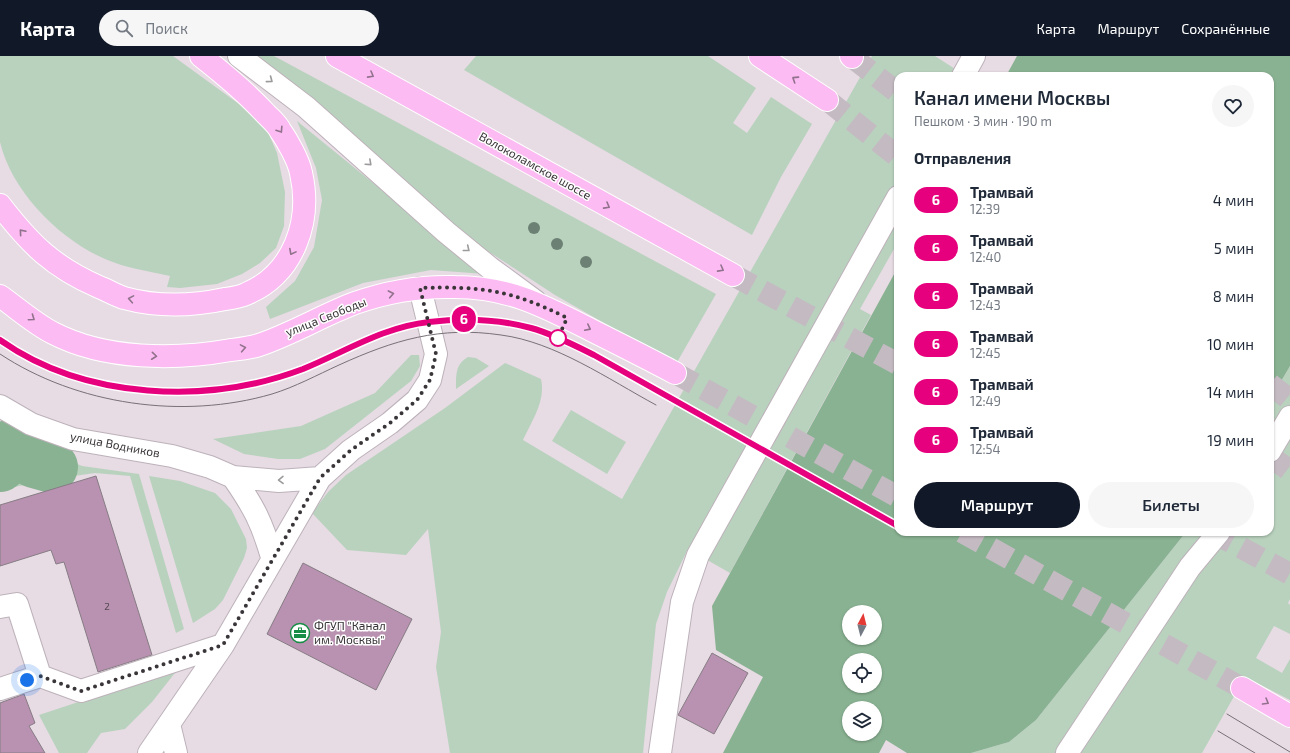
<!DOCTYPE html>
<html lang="ru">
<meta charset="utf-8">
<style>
:root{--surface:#fff;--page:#f6f6f7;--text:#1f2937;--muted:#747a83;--accent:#111827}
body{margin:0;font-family:"Exo 2",sans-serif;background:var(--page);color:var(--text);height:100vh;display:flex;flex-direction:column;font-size:15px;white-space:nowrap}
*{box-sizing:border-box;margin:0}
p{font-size:13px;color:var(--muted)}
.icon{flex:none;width:22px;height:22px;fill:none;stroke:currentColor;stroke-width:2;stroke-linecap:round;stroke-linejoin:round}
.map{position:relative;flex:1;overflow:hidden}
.details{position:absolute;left:894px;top:16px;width:380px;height:464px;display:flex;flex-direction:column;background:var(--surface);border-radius:12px;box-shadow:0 1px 3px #0004}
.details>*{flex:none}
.badge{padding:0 8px;border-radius:13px;font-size:14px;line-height:26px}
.needle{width:26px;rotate:7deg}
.fabs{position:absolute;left:842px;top:549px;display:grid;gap:8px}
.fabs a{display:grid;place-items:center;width:40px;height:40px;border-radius:50%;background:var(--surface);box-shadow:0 1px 3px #0004;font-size:20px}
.you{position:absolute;width:20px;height:20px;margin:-10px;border:3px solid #fff;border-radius:50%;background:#1a73e8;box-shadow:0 0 0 6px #1a73e833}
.map>.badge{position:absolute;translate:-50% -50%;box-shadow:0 0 0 2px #fff}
h2{padding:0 20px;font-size:15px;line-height:36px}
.round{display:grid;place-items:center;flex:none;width:42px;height:42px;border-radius:21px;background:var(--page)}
.summary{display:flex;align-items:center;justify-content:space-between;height:68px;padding:0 20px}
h1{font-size:19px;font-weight:600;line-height:30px}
.button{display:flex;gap:8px;margin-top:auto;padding:8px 20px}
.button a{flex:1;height:46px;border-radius:24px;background:var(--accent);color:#fff;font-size:16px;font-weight:600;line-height:46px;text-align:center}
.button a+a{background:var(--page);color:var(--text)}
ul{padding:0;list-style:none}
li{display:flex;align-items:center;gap:12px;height:48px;padding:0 20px}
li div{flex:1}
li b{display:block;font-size:15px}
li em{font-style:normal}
li .badge{min-width:44px;font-weight:700;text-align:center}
header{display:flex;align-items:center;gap:24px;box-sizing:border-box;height:56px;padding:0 20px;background:var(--accent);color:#fff}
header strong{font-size:19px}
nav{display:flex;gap:22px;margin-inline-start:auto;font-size:14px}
.search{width:280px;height:36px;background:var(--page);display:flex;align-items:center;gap:10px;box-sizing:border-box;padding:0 14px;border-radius:22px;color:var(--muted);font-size:15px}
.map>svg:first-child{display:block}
</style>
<header>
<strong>Карта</strong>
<div class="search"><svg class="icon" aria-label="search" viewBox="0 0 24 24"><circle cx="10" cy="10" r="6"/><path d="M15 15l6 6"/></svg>Поиск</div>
<nav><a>Карта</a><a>Маршрут</a><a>Сохранённые</a></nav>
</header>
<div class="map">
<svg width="1290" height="697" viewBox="0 0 1290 697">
<rect width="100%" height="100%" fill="#e7dbe4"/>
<!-- green -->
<path fill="#b9d2be" d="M0,0h173l66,48 29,28 9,21 8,39 -1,34 -8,22 -16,15 -18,11 -25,10 -37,4 -13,-1 3,-11c-22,-5 -45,-8 -65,-17 -46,-20 -93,-67 -105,-117z
M253,0h21l442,238 -40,70 -121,-69 -98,-64z
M476,0h232l48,32 -23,35 14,10 24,-36 41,27 -31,53 -29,58 -288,-165z
M872,0h63l31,20h-68v166l-38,67 11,6 -141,258 -42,-24 -21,43 -11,32 -13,129h-193l-14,-86 5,-35 -13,-103 -22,26 -59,-5 -35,-37 16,-21 18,-17 99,-67 60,-45 36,16c5,22 -9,41 -18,61l99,59z
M297,65l188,153 -54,-4 -68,13 -93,36 -4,-12 29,-26 19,-34 8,-47 -6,-32z
M411,299h8l1,11 -9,15 -86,68 -25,10h-22l-34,-5 -31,-15 88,-13 74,-33z
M468,301l8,1 13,8 -33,23c0,-13 -1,-25 12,-32z
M1290,310v233l-2,4 2,2v29l-16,-8 -18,32 26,15 8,-14v41l-45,-23 -43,76h-231l38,-11 27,-22 150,-188h84v-132z
M571,354l55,32 -19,32 -55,-33z
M0,375l82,35 57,8 45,155 -8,4 -46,-157 -35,-3 -42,6 -53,11z
M149,420l31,5 35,12 16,16 15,30 1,9 -3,10 -21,42 -8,9 -22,14z
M178,613l-26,33 -27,27 -24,4 -14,20h-28l-20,-38z"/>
<!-- water -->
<path fill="#89b292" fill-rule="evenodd" d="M1017,0h273v310l-20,34v-324h-264z
M898,211v265h288l-150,188 -27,22 -38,11h-64l-21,-13 -7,13h-156l40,-76 -47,-27 -4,-44zM849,556h26v26h-26zM849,604h26v26h-26zM849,652h26v26h-26z"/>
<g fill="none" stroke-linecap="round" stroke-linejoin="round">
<!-- river -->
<path stroke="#89b292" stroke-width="52" d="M0,410l7,-6 4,-15 17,8 6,9 18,5"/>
</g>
<!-- building -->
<path fill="#b992b1" stroke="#867c84" d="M96,420l56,179 -54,17 -34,-110 -8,2 -5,-14 -51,16v-61z
M303,507l109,56 -36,71 -109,-56z
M712,597l36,20 -34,61 -36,-19z
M24,638l11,29 -6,3 16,27h-45v-50z"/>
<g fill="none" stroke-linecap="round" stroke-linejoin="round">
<!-- major-tunnel -->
<path stroke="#c4bac2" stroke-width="22" stroke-dasharray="22 11" stroke-linecap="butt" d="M852,1l46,36
M827,44l71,57
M733,219l165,89
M675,317l223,124
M1270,328l20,16
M1270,400l20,15
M962,476l280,156
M1212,476l78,42"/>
<defs>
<path id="minor" d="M239,0l67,51 140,125 44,36 45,33
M963,20l11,-20
M0,350l31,18 42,15 99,17 38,11 23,10 46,4 41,-3
M1270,395l20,-34
M233,421c21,30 29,46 39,80
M0,551l17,-3 23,72
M0,633l40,-13 41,15 142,-46
M169,668l7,29
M149,697l74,-108 97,-167 31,-28 39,-27 27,-23 13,-20 6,-26 -16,-66
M660,697l22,-151 16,-47 200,-358
M1067,697l123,-186 29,-35"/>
<path id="major" d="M337,0l396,219
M760,0l67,44
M851,0l1,1
M0,149c30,39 53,62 99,82 8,3 16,8 25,11 33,9 68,8 101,1 7,-1 15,-2 21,-5 48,-20 66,-73 55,-121 -2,-12 -14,-33 -21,-43 -3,-6 -9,-11 -14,-16 -20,-22 -42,-40 -65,-58
M0,240c17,12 35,28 53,37 52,27 122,27 178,17 9,-1 19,-2 28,-5 33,-11 64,-30 96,-42 31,-11 67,-17 100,-16 54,0 89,19 136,43 28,14 56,28 84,43
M1242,632l48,28"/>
</defs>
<!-- minor casing -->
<use href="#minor" stroke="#bdb2ba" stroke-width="24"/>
<!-- major casing -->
<use href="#major" stroke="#fff" stroke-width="24"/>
<!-- minor -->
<use href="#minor" stroke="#fff" stroke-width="22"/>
<!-- major -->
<use href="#major" stroke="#fcbbf2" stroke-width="22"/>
<!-- tram -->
<path stroke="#787177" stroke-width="1" d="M0,284c83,59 211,66 304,28 52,-21 98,-49 156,-49 24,0 48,3 70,9 47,12 91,41 133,64
M0,298c77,51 183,66 272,40 23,-7 45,-19 67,-29 55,-25 101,-39 162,-30 54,7 107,44 155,70
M1227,658l63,38
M1218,675l37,22"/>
</g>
<!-- trees -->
<g fill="#6c8174">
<circle cx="534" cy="172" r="6"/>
<circle cx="557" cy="188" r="6"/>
<circle cx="586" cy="206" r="6"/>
</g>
<!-- one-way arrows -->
<defs><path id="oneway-chevron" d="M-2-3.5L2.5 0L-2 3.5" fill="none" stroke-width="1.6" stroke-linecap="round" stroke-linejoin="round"/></defs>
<g stroke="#91718c">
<use href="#oneway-chevron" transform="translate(371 19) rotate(29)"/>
<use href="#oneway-chevron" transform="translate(795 23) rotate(-147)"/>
<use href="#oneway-chevron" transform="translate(280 74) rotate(57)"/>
<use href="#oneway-chevron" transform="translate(607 150) rotate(29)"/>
<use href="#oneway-chevron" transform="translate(22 176) rotate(-131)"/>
<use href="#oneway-chevron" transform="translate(292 196) rotate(118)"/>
<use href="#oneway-chevron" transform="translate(721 213) rotate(29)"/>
<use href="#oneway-chevron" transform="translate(391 238) rotate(-11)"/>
<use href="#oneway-chevron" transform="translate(131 243) rotate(-170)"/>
<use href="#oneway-chevron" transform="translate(32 262) rotate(35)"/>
<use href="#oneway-chevron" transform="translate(588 272) rotate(27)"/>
<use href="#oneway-chevron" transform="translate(243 292) rotate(-10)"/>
<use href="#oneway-chevron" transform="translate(154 300) rotate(6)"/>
<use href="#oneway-chevron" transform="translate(1266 646) rotate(30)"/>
</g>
<g stroke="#9c9a9c">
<use href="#oneway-chevron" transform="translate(270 24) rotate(37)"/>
<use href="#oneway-chevron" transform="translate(369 107) rotate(42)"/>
<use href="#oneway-chevron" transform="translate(467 193) rotate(39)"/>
<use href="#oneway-chevron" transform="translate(281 424) rotate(179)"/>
</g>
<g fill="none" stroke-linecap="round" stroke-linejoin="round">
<defs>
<path id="line" d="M0,284c85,60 208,65 303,29 42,-17 80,-42 126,-47 33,-4 69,-3 102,6 22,6 43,17 63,27l304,171"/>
</defs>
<!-- line casing -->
<use href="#line" stroke="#fff" stroke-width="9"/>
<!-- line -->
<use href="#line" stroke="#e6007e" stroke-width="6"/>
<!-- walk -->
<path stroke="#393538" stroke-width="4" stroke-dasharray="0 7.2" d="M27,624l13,-4 41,15 142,-46 97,-167 31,-28 39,-27 27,-23 13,-20 6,-26 -16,-66c61,-2 92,2 147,30l-9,20"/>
</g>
<!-- icons -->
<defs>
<symbol id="office-ring" viewBox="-11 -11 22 22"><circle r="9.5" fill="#fff" stroke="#188d46" stroke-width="1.5"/><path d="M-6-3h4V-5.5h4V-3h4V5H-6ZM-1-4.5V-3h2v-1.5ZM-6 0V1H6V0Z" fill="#188d46"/></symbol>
</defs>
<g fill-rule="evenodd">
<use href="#office-ring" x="289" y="566" width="22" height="22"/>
</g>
<!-- markers -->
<circle fill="#fff" stroke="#e6007e" stroke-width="2" cx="558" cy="282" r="8"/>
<g text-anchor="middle" stroke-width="3" stroke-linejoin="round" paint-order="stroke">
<!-- number labels -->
<g font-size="10" fill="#594c56">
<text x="107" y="554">2</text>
</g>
<!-- street labels -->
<g font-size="12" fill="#393538" stroke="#fff">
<text transform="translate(535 110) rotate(29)" y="4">Волоколамское шоссе</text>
<text transform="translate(326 261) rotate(-22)" y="4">улица Свободы</text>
<text transform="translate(115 389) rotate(11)" y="4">улица Водников</text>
</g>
<!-- poi labels -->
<g font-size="12" fill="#393538" stroke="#fff" text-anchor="start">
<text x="314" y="574">ФГУП "Канал<tspan x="314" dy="14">им. Москвы"</tspan></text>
</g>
</g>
</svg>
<div class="fabs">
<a><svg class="needle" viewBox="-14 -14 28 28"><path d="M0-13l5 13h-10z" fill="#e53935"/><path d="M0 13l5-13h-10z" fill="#747a83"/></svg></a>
<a><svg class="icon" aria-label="locate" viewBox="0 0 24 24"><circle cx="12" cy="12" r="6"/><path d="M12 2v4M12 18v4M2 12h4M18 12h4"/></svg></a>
<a><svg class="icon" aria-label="layers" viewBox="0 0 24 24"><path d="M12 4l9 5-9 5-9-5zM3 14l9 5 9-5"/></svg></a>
</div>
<div class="you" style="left:27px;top:624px"></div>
<b class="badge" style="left:464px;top:263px;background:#e6007e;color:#fff">6</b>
<section class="details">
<div class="summary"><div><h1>Канал имени Москвы</h1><p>Пешком · 3 мин · 190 m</p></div><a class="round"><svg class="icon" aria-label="heart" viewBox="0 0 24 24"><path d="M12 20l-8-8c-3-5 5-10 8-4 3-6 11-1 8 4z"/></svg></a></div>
<h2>Отправления</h2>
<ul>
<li><span class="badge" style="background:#e6007e;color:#fff">6</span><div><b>Трамвай</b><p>12:39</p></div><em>4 мин</em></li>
<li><span class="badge" style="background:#e6007e;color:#fff">6</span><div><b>Трамвай</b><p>12:40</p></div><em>5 мин</em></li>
<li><span class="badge" style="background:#e6007e;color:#fff">6</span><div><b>Трамвай</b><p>12:43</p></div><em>8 мин</em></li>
<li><span class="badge" style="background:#e6007e;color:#fff">6</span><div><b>Трамвай</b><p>12:45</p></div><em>10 мин</em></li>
<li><span class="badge" style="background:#e6007e;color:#fff">6</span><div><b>Трамвай</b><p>12:49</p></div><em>14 мин</em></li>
<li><span class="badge" style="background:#e6007e;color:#fff">6</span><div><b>Трамвай</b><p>12:54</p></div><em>19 мин</em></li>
</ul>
<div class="button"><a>Маршрут</a><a>Билеты</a></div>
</section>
</div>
